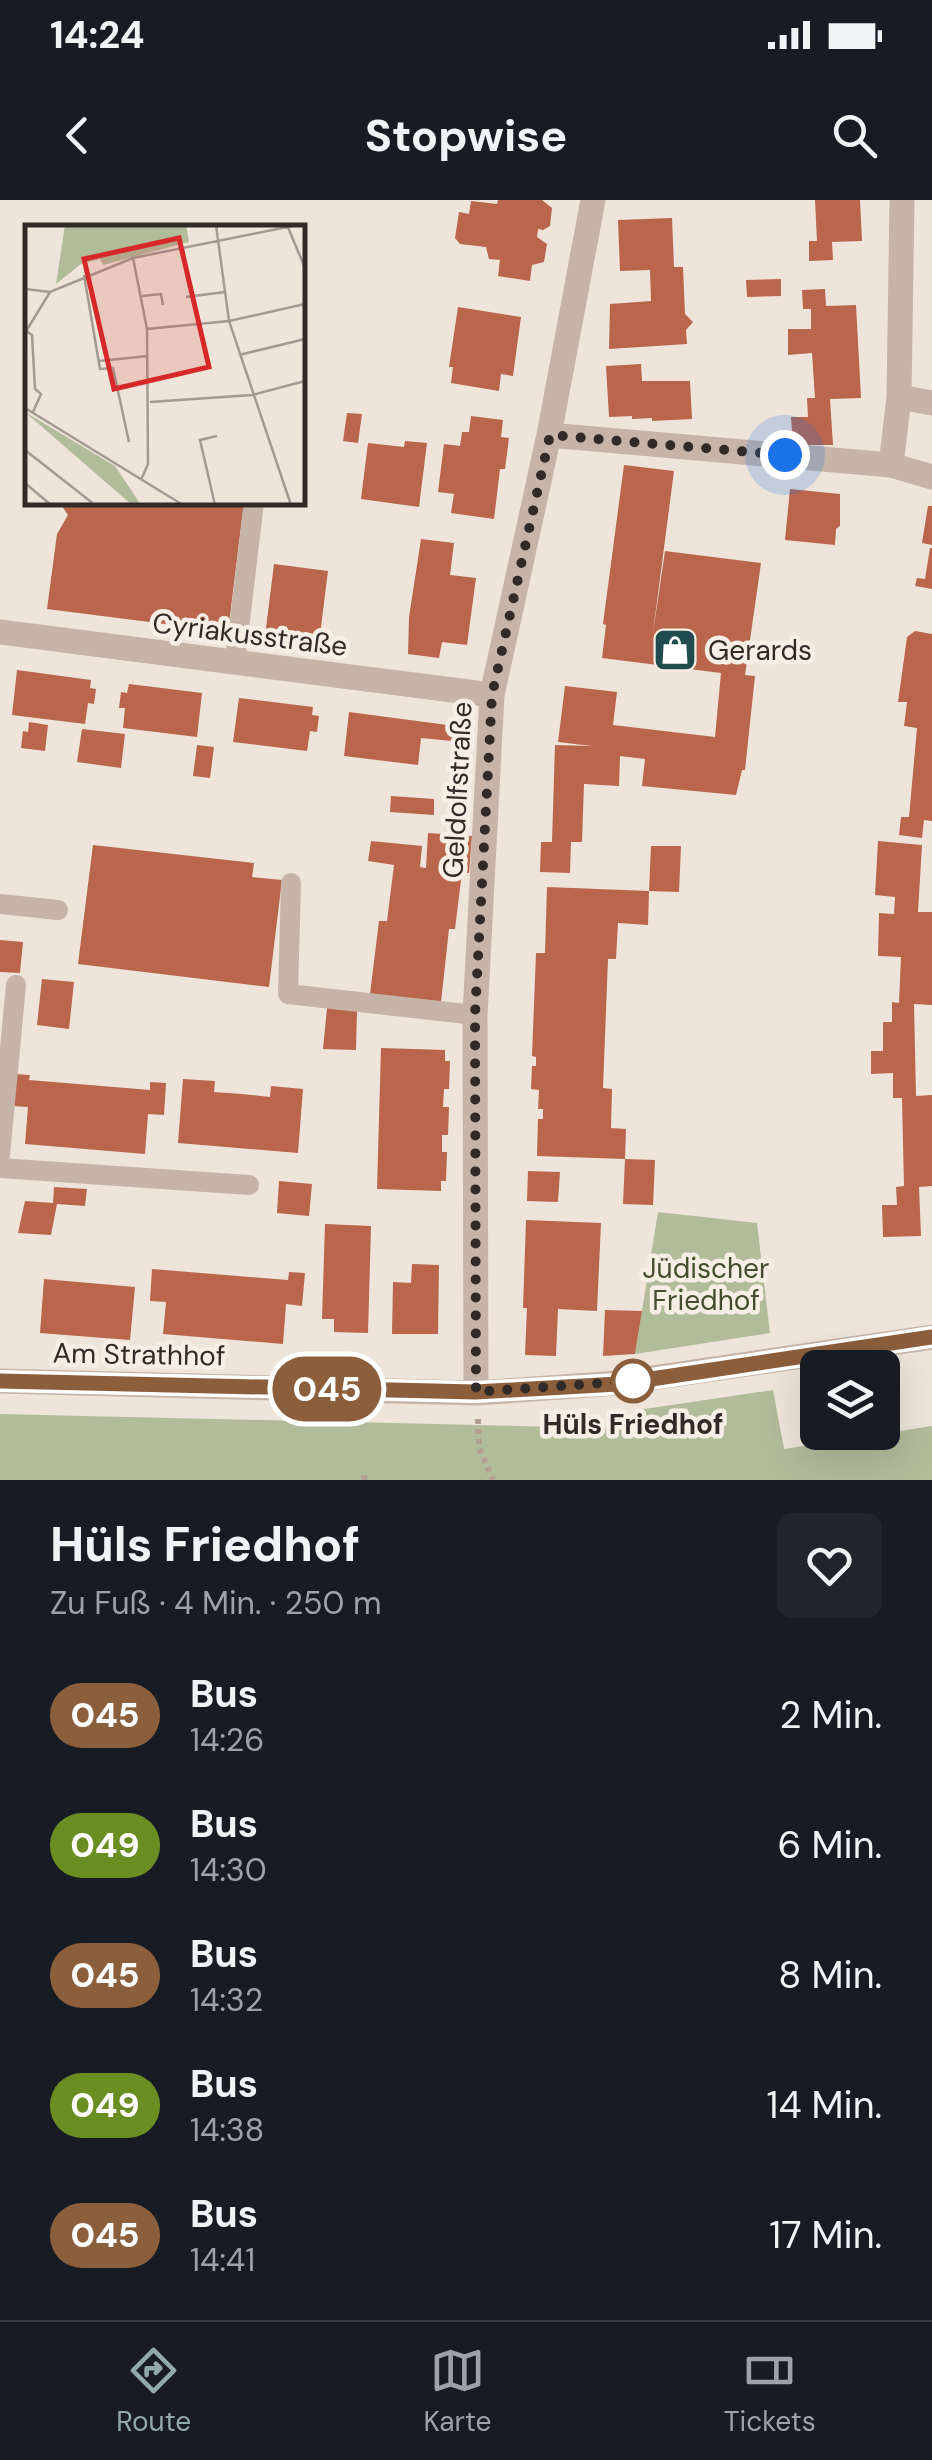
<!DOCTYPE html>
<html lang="de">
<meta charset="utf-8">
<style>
:root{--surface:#171b24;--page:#20242c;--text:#f1f3f6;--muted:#9ea1a6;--line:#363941;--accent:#93a8ab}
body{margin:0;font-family:"DM Sans",sans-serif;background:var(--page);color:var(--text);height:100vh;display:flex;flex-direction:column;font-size:38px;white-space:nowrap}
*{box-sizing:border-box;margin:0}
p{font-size:32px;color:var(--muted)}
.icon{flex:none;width:55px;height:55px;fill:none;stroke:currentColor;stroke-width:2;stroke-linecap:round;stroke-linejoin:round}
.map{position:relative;height:1280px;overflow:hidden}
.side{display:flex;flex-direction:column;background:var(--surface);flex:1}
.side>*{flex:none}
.badge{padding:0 20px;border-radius:32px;font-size:35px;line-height:65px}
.buttons{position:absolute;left:800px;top:1150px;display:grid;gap:20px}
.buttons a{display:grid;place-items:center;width:100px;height:100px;border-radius:15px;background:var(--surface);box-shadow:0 10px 40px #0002;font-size:50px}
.you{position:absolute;width:50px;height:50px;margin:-25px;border:8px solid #fff;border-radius:50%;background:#1a73e8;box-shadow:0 0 0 15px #1a73e833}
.map>.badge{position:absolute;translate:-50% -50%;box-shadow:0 0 0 5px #fff}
.round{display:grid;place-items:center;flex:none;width:105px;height:105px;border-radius:15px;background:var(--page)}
.summary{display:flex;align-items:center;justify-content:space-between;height:170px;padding:0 50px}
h1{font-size:48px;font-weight:700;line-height:75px}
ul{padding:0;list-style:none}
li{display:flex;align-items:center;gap:30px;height:130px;padding:0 50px}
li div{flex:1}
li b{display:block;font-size:38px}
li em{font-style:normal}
li .badge{min-width:110px;font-weight:700;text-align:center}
.status{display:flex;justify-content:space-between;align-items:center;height:70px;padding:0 50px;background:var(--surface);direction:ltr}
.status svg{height:28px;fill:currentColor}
header{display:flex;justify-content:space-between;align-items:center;height:130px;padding:0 50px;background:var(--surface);font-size:45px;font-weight:700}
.tabs{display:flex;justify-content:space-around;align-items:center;height:140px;border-top:2px solid var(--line);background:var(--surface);font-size:28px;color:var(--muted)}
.tabs a{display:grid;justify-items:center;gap:5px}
.tabs .active{color:var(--accent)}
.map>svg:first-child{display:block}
</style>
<div class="status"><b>14:24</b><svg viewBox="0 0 49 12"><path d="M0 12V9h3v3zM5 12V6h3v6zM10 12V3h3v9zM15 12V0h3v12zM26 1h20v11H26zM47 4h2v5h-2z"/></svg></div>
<header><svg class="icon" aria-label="back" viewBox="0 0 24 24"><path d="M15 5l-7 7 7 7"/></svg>Stopwise<svg class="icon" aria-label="search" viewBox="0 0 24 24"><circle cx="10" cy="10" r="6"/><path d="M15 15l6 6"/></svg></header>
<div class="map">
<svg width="932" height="1280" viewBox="0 0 932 1280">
<rect width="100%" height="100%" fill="#eee4d9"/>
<!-- green -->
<path fill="#b1bc9b" d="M658,1012l99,11 13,110 -135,21z
M773,1190l11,59 148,-23v54h-932v-66l607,14 1,-6h30v-12z"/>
<!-- building -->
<path fill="#ba664c" d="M498,0h44l10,8 -2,18 -7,4 -5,-1 -1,8 10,7 -3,18 -12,3 -2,16 -32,-5 2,-16 -11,-1 -3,-12 -26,-3 -5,-6 4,-26 10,2 2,-13 26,3z
M815,0h45l2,41 -30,1 1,18 -24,1v-20h8z
M672,18l2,49h9l2,47 8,8 -7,8 1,14 -78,5 1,-45 41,-3 -1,-31 -30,1 -2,-51z
M781,79v17l-34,1 -1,-17z
M825,89l1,17 30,-1 5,93 -31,1 3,46h-40l-2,-28h17l-1,-19h8l-3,-45 -24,2v-26h23v-20h-8l-1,-19z
M458,107l63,10 -8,59 -12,-2 -2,17 -48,-8 2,-16h-4z
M641,164l1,17h48l2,38 -40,2v-3l-20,1v-3l-23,1 -3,-51z
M347,213l15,1 -4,29 -15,-2z
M471,216l32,4 -2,17 8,1 -4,31h-5l-6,50 -43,-6 3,-19 -16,-2 6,-48 16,2 2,-14h7z
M405,241l22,2 -8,64 -58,-8 7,-56 36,4z
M624,265l50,6 -22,169 13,-89 96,12 -16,112 10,1 -10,94h-3l-6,25 -94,-9 3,-27 -25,-3 -1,30 -35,-2 -2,58h-11l-1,31 -30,-1 1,-30h11l3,-97 37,1 -34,-4 7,-56 52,6 -4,33 102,12 6,-64 -119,-15 4,-33 -3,-1z
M790,289l50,5v32l-4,3 -1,16 -50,-5z
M59,302h185l-16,130 -181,-23 10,-75 11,-19z
M928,306h4v39l-10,-2z
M421,339l33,4 -4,32 26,3 -9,67 -25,-3 -3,16 -31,-4 1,-37z
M930,348h2v41l-17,-3 2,-8 8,1z
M274,364l54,7 -9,72 -54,-7z
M915,431l17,3v187l-8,-1 -2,18 -23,-3 2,-18h8l8,-89 -13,-2 3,-24h-9l9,-65z
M17,470l74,10 -1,8 6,1 -2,15 -6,-1 -3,21 -73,-9z
M129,484l73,9 -5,44 -74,-9 2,-20h-6l2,-16 6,1z
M239,498l74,9 -1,8 7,1 -2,16 -7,-1 -3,20 -74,-9z
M349,512l106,14 -3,15 -31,-3 -3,27 -74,-9z
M29,522l19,3 -3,26 -24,-3 2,-17 5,1z
M82,529l43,5 -4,34 -44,-6z
M197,545l17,2 -4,31 -17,-2z
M391,596l43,3v16l-44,-3z
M428,633l44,3 -3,37 -7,-1 -7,57h-6l-8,73 -71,-8 9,-73h8l7,-56 -26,-4 3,-20 51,5 -2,21 6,1z
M878,641l44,4 -4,67h14v93l-18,-1 2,92 16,-1v91l-13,1 2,49 -38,1 -1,-32h15l-1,-18 8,-1 -2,-88h-9v-25l-22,1v-23h12v-29h9v-20l7,1 2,-46 -23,-1 1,-43 15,1 1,-17 -20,-2z
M93,645l161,18 -2,14 30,3 -13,107 -191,-23z
M651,646h30l-2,46 -30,-1z
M547,687l102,4 -1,34 -30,-2 -2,36h-8l-5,129 9,1 -1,39 15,1 -1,30 -88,-3 1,-37h5v-10h-5l1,-19 -8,-1 1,-23h4v-9l-4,-1 4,-103h9z
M0,740l23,2 -3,31 -20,-1z
M42,779l32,3 -5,47 -32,-4z
M327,808l30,3 -1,39 -33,-1z
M381,848l64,2v11h5l-1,28h-5l-1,18h6l-1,28h-6v17h5l-1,29h-5v10l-64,-2z
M14,874l16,1 -1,5 121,10v-8l16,1 -2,32 -16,-1 -3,40 -120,-10 3,-37 -16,-1z
M183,879l32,2 -1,11 28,2 28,3 1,-11 32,3 -5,64 -120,-10z
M625,959l30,1 -2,45 -30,-1z
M528,971l32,1 -2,30 -31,-1z
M279,981l33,3 -3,32 -32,-3z
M54,987l33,2 -2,17 -28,-2 -6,31 -33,-2 7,-32 28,2z
M526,1020l75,3 -4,88 -39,-2 -2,47 -31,-1 2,-47h-4z
M325,1024l46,2 -3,107 -34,-1v-13h-12z
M412,1064l27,1 -1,69h-46l1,-52 18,1z
M152,1069l136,11 1,-8 16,1 -3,33 -16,-2 -3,40 -120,-10 3,-32 -16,-1z
M44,1079l91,8 -5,53 -90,-7z
M605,1110l37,1 -7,43 -32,2z"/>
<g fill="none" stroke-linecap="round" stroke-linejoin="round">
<!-- path -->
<path stroke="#b19f91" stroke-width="6" stroke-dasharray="5 5" stroke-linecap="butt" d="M478,1219l1,29 14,32
M364,1280l1,-7"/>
<!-- lane -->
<path stroke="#c5b4a7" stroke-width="20" d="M235,462l19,-160
M291,683l-3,111 187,21
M0,704l58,6
M0,955l16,-170
M0,968l249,17"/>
<!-- street -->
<path stroke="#c5b4a7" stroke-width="25" d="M902,0l-3,197 33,6
M549,235l342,30 41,12
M891,265l8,-68
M0,432l492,63
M0,1181l476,12 142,-10 314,-46
M476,1193l-1,-378 17,-320 57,-260 44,-235"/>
</g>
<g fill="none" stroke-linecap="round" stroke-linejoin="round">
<defs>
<path id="line" d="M0,1181l476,11 142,-8 314,-47"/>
</defs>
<!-- line casing -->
<use href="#line" stroke="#fff" stroke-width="22"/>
<!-- line -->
<use href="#line" stroke="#8b5e3c" stroke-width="15"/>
<!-- walk -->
<path stroke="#322a27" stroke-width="10" stroke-dasharray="0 18" d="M633,1181l-157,11 -1,-377 17,-320 58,-260 235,20"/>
</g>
<!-- icons -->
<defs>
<symbol id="shop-square" viewBox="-11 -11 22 22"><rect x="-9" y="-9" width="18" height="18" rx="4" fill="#204c4f" stroke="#f7eee5"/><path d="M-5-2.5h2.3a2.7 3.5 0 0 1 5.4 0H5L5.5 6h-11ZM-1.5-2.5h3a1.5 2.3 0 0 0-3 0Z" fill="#fff"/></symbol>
</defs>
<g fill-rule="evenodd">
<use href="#shop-square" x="650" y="425" width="50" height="50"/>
</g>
<!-- markers -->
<circle fill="#fff" stroke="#8b5e3c" stroke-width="5" cx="633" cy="1181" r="20"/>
<g text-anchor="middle" stroke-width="9" stroke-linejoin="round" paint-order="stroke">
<!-- street labels -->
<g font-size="28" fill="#322a27" stroke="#f7eee5">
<text transform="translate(250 434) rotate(7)" y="10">Cyriakusstraße</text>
<text transform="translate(457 590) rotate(-87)" y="10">Geldolfstraße</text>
<text transform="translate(139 1154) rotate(1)" y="10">Am Strathhof</text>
</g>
<!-- poi labels -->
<g font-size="28" fill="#322a27" stroke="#f7eee5" text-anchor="start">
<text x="708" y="460">Gerards</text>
</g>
<!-- park labels -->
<g font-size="28" fill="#424e2d" stroke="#f7eee5">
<text x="706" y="1078">Jüdischer<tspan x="706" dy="32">Friedhof</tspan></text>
</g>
<!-- stop labels -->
<g font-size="28" font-weight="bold" fill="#322a27" stroke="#f7eee5">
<text x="633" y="1234">Hüls Friedhof</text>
</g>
</g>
<!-- overview -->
<g transform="translate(25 25)">
<rect width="280" height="280" fill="#eee4d9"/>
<path d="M40,0h121l3,17 -86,23 -3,-6 -19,5 -25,20zM0,187l90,54 26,39h-9z" fill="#b1bc9b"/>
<path fill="none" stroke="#a39a92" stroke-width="2.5" d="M191,0l13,96 62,184M262,0l18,43M158,22l6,41M108,33l14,71 1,135 -7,16M59,50l16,94 13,-1 16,74M0,64l25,3 83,-34 164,-33M117,71l19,-2 2,11M161,72l39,-5M122,104l82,-8 76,-17M1,106l6,4 3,54 6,5 -8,18M0,108l25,-41M214,130l66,-16M74,136l49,-5M125,177l102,-7 53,-14M0,183l158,97M0,225l70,55M0,258l26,22M190,280l-15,-65 17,-4"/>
<path fill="#d62828" fill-opacity="0.15" stroke="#d62828" stroke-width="5" d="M154,13l30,129 -95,22 -30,-130z"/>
<rect width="280" height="280" fill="none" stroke="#322a27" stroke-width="5"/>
</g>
</svg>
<div class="buttons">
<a><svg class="icon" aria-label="layers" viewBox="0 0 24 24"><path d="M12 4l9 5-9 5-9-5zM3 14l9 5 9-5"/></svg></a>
</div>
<div class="you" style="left:785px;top:255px"></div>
<b class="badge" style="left:327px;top:1189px;background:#8b5e3c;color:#fff">045</b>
</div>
<section class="side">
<div class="summary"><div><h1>Hüls Friedhof</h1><p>Zu Fuß · 4 Min. · 250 m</p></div><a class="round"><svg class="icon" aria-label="heart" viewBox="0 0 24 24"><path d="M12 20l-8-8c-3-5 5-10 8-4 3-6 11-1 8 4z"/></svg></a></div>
<ul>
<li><span class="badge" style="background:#8b5e3c;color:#fff">045</span><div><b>Bus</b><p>14:26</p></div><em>2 Min.</em></li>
<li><span class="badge" style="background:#6b8e23;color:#fff">049</span><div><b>Bus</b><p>14:30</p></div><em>6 Min.</em></li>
<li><span class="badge" style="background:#8b5e3c;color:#fff">045</span><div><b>Bus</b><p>14:32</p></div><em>8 Min.</em></li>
<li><span class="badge" style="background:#6b8e23;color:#fff">049</span><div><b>Bus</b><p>14:38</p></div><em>14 Min.</em></li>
<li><span class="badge" style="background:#8b5e3c;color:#fff">045</span><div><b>Bus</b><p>14:41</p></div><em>17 Min.</em></li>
</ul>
</section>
<nav class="tabs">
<a class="active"><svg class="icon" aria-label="directions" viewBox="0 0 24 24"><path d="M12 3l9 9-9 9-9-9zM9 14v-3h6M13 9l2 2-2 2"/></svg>Route</a>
<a><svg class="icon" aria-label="map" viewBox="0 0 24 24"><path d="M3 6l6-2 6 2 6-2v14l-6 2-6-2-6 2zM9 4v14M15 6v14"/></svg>Karte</a>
<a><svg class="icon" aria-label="tickets" viewBox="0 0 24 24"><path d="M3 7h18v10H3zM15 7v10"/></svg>Tickets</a>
</nav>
